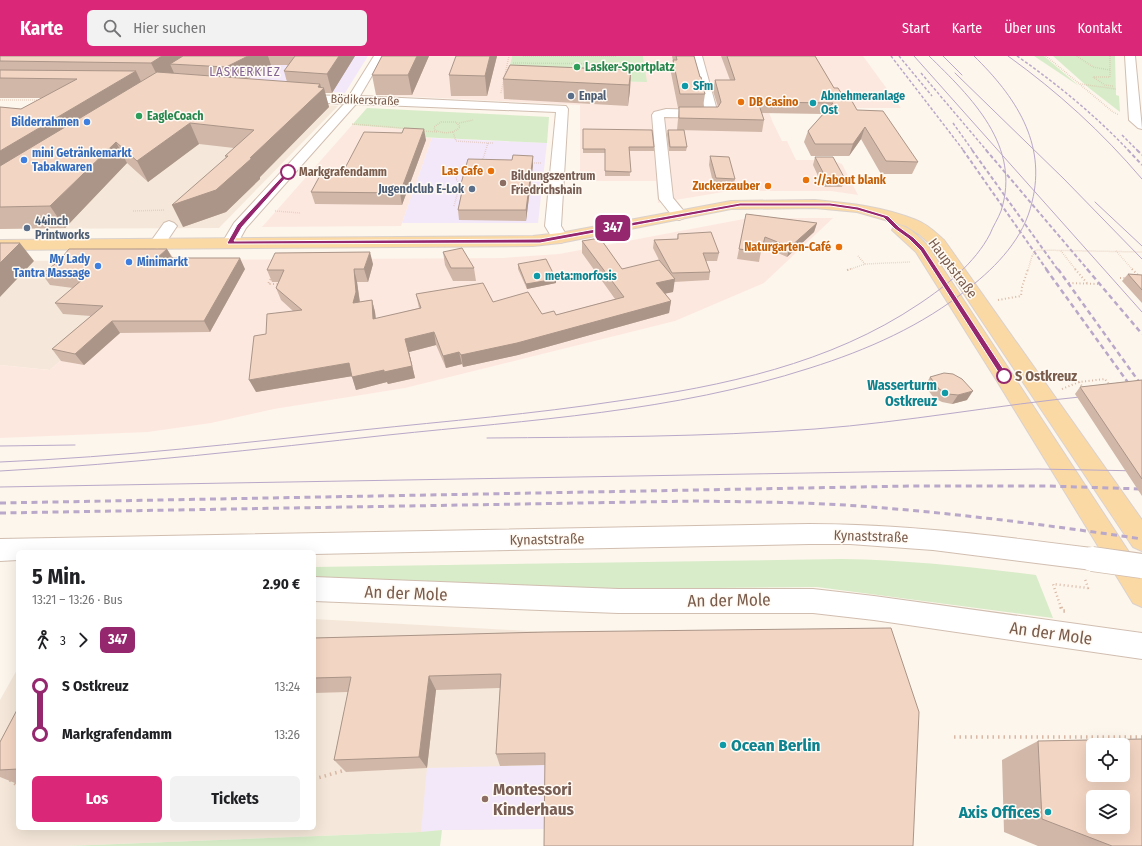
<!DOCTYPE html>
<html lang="de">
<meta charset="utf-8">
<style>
:root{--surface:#fff;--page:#f2f2f2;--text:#202124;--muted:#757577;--accent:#db2777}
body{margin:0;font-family:"Fira Sans Condensed",sans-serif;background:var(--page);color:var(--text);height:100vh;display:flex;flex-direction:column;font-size:15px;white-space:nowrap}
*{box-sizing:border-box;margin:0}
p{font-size:13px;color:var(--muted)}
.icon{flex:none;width:22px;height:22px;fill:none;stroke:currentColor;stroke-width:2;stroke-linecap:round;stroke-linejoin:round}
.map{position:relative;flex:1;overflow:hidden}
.drawer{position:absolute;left:16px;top:494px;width:300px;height:280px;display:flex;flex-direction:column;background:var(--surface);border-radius:6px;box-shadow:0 4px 16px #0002}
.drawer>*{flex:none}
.badge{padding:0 8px;border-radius:6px;font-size:14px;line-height:26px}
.tools{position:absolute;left:1086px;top:682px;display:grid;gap:8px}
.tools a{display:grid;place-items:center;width:44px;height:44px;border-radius:6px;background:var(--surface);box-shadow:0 4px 16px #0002;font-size:20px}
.map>.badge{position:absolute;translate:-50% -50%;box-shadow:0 0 0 2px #fff}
.legs{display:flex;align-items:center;gap:6px;height:44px;padding:0 16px;font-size:13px}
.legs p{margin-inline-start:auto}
.head{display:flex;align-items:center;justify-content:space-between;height:68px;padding:0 16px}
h1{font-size:22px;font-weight:700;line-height:30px}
.primary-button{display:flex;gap:8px;margin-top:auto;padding:8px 16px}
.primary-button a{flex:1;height:46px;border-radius:6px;background:var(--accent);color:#fff;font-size:16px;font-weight:700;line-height:46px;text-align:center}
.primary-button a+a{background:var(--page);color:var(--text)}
ul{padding:0 16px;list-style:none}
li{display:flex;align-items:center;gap:14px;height:48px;font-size:15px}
li i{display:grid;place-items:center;width:6px;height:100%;margin:0 5px;background:currentColor}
li i::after{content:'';width:10px;height:10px;margin:-5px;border:3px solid;border-radius:50%;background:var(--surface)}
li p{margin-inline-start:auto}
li:first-child i{background:linear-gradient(#0000 50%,currentColor 0)}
li:last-child i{background:linear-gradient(currentColor 50%,#0000 0)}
header{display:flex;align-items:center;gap:24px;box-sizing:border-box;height:56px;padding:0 20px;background:var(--accent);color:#fff}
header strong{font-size:19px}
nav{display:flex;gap:22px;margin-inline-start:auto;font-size:14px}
.search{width:280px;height:36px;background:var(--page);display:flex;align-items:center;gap:10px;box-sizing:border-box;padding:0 14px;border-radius:6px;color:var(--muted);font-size:15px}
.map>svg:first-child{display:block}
</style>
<header>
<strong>Karte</strong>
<div class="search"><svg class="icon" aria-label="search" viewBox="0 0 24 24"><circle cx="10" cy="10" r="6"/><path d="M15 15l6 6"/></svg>Hier suchen</div>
<nav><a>Start</a><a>Karte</a><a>Über uns</a><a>Kontakt</a></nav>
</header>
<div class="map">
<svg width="1142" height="790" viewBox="0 0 1142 790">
<rect width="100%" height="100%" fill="#fdf6ec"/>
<!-- residential -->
<path fill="#f5e8da" d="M174,37l164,13 -119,122 -219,1z
M173,204l-123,110 -50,-5v-104z
M314,563l233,13 -1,197 -104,1 -21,2 -354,14h-67v-146l18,-32v160h296z"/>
<!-- commercial -->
<path fill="#fde8e0" d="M397,0h115l-5,23 139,3 -3,-26h220l38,52h-45l-10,-15 -85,-1 12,31 9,18h5l9,19h35l11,4 16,31 -27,-4h-102l-71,12 -2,-22h-76v-76l-204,-10z
M352,69l52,4 -6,7 34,2 -31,88 -139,1z
M749,162h84l-69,65 -89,38 -270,67 -131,21 -63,14 -63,9 -148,6v-73l50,5 123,-110 329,-2 57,-4z"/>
<!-- education -->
<path fill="#f3e8fa" d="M287,0h81l-23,37 -108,-8z
M432,82l115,5 -9,80h-136z
M546,709v64l-104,1 -21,2 6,-64z"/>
<!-- green -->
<path fill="#d8ecc9" d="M512,0h131l4,26 -140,-3z
M1034,0h10l35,30z
M1053,0h62l1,39 3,1 1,16 -31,-24z
M367,52l182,9 -2,26 -150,-7 7,-7 -52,-4z
M842,503c66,1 130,8 194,16l17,43 -236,-31 -203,2 -300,-10v-12z
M442,774l-2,16h-373l354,-14z"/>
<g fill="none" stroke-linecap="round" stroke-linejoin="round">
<defs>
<path id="minor" d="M374,0h12l-6,6 -20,34 206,10 2,3 -7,117 7,12 -2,3 -6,2 -6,-2 -9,-15 11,-114 -200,-8 -110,124 -10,18 -6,2 -6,-2 -2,-3 12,-20 110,-119 -47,-3 -4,-2 -2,-2 2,-2 56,1z
M692,0h10l16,58 -2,3 -4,1 -48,-1 9,81 14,17 -3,3 -5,2 -5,-2 -15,-19 -7,-84 2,-3 12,-3 39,1z
M1125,0h10l7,73 -4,-1 -9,-8z
M169,165l5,2 3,3 -14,21 -6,2 -6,-2 -2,-3 15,-21z
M809,468c96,0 188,12 283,24l9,3 4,8 -4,8 -9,3 -159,-20 -83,-6h-41l-495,10v-2h-296v8l-18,1v-22z
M314,521l304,12h195l61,7 268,37v26l-268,-39 -61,-7h-195l-304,-12z"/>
<path id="major" d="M815,144c34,3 69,7 101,20 11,4 19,12 28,20l198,280v31l-9,-4 -201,-301 -12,-11 -14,-9 -49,-14 -42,-4 -84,1 -171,34 -27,3 -533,4v-10l533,-4 27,-3 171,-32z
M900,169c11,3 20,13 28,21l214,326v35l-9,-4 -136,-222 -81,-129 -24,-22 2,-3z"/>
</defs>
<!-- minor casing -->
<use href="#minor" stroke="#d1beb0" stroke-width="2"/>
<!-- major casing -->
<use href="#major" stroke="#dad1cd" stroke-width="2"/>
<!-- path-far3 -->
<path stroke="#d9b8a5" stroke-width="1.5" stroke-dasharray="0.5 1.5" stroke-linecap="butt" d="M523,0h94
M1046,0l67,56 6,3
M1077,0l16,11 17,3
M1110,0v21h-17l12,8 8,1
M513,7l106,1
M1080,28l36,5
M501,37l8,-37
M0,44h41
M441,66h15l4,5c-7,7 -16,7 -25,3l-1,-3z
M459,67l14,-3
M352,68l61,5
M422,75l15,1
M453,76l3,9 32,2 -6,19
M488,87h5
M530,107h11
M454,150l6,-22 -4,-5 3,-11 8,-3
M133,155l32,-1
M275,155l25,2
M1061,195l15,19
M1116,195l17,19
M858,200l7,8
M848,214l17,-6 45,-2
M1028,214l4,-14"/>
<!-- path-far2 -->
<path stroke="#d9b8a5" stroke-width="2" stroke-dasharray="1 2.5" stroke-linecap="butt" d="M1075,213l12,14
M1132,213l7,7
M847,214l4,-1
M272,220l-4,8h12
M1120,222h7
M1069,227l29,1
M998,244l23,-4 1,-9 6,-18
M1079,326l5,7
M1062,333l17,-7 26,-3 5,7"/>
<!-- path-far1 -->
<path stroke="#d9b8a5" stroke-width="2.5" stroke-dasharray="1 3" stroke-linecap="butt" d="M1061,552l-8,-24 35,4 -3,-9"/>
<!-- path -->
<path stroke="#d9b8a5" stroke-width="3.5" stroke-dasharray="1.5 4" stroke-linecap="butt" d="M1061,551l1,4h3
M954,681h188
M314,723l28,-8
M10,724l8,6"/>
<!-- minor -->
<use href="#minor" fill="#fff" fill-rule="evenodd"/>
<!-- major -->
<use href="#major" fill="#fbd9a5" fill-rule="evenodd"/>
<!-- tram -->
<path stroke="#b9a8c9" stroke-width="1" d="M914,0l228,256
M943,0l19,19
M1008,0c50,36 94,76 134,123
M955,17l109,106 78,80
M1095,146l47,44
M487,382c109,-1 219,-1 328,-9 92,-7 182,-24 274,-33
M0,390l75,-1
M0,406c121,-5 242,-19 362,-32 86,-9 171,-16 256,-29 105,-15 212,-37 301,-97 27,-18 56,-41 71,-70 3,-8 8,-15 11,-23 21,-65 -30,-114 -72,-155
M0,415c130,-7 259,-22 388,-36 142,-15 286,-23 422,-67 57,-18 112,-42 159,-80 28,-22 55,-50 63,-86 15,-59 -17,-106 -58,-146
M0,431l1038,-18 104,2"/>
<!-- rail-far3 -->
<path stroke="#b9a8c9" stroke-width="1.5" stroke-dasharray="3 2" stroke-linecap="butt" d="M891,0l73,95
M899,0l33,40
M1017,0c40,28 78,59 112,95
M921,17l66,78
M953,67l20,28
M1122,79l16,16"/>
<!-- rail-far2 -->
<path stroke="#b9a8c9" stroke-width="2" stroke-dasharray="4 2.5" stroke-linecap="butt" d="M963,94l84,120
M972,94l86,120
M986,94l102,120
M1128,94l14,15
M1137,94l5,5"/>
<!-- rail-far1 -->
<path stroke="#b9a8c9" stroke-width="2.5" stroke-dasharray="5 3.5" stroke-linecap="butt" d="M1046,213l96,133
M1058,213l84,117
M1087,213l55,65"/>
<!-- rail -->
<path stroke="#b9a8c9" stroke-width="3" stroke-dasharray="6 4.5" stroke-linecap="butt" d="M0,447l911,-17h137l94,3
M0,457l696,-12c54,1 109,1 163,5 95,7 189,19 283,33"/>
<defs>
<path id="minor-bridge" d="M1092,503l50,7"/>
</defs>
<!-- minor-bridge casing -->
<use href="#minor-bridge" stroke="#d1beb0" stroke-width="26" stroke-linecap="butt"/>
<!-- path-bridge -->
<path stroke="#d9b8a5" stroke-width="1.5" stroke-dasharray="0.5 1.5" stroke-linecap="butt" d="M1032,200l4,-6 106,2"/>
<!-- minor-bridge -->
<use href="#minor-bridge" stroke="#fff" stroke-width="24"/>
</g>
<!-- wall -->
<path fill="#d1b7a8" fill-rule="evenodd" d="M0,0h355l-23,37h-7l4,14 -69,70v2l-34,33 -43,15 43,-70 -1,-1 9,-8 -35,-4 -51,38 -21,-19 -62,65 -65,1v-122l21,2 21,-11h-42zM271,9h17l-4,6 3,11 -40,-3z
M382,0h47l-17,39h-36l-4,-20z
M497,0l-10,40h-36l-2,-21z
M672,0h22l6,21 5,17 -2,13h15l-5,-16 2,-11h15l-9,-24h94l19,32 23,22 61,52 -6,12h-31l-20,-35 -12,17h-38l-7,-14 4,-11 15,-17 -61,-1 2,7 -2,12 -85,-2 2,-22h-1l-7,-35 2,-12z
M631,14l-1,20 -2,16 -124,-7 -1,-20z
M583,73l71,18v4h-25l1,25h-25v-23h-22z
M668,74l19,17 -1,4h-17l-2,-17z
M402,77l24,7 -24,65 -87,-1 -4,-12z
M533,100v9l-7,56 -67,-1 -1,-10 3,-16 -1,-7 52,-27z
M710,100l25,23 -2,8h-19l-5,-22z
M815,101l30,22 -3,8h-19l-10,-22z
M746,158l71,9 -3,9 -27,25 -25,-11 -3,16 -22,-3z
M678,178l41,19 -2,8h-11l4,11 -1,8 -35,2 -1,10 -8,1 6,8 -2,12 -151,42 -55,12 -1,-3 -16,4 -10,-23 -27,7 6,26 -27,6 -1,-2 -31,8 -4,-14 -96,16 10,-58 27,-23 -12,-11 -5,-12 3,-6h-7l-5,-12 106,-6 -5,18h-11l3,20 12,-2 3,12 1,7 43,-11 -3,-14 77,8 49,12 14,1 59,-16 -33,-46v-12l40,28 38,-7 -7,-14 1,-8 23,-1z
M167,193l6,9 72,11 -35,63 -90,1 -36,32 -23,-4 -9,-12 39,-33 -28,-2 -8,-11 18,-15 -23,-3 -8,-11z
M443,196l31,16 2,13h-23l-8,-16z
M518,208l38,19 -29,6 -9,-20z
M1128,218l14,1v28l-20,-22z
M930,321l37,23 -15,4 -10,-2 -8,-4 -9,-12z
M1142,324v116l-67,-102 5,-7z
M546,576l-1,133 -45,1 -4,-12 4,-66 -64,2 -9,78 -81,4 -12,-12 14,-68 -34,1v-55z
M18,652v74l-3,1 -15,-6v-35z
M1038,685l104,105h-104l-34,-14 -2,-72z"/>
<!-- shaded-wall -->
<path fill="#aa9588" d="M162,0h39l-31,8 4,9 -14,8 -9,-18z
M248,0h20l3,9 -38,22 -7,-20z
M339,0h16l-23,37 -5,-19z
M417,0h12l-17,39 -4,-20z
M490,0h7l-10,40 -2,-20z
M631,14l-1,20 -2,16 1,-21z
M136,15l9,19 -145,91v-30z
M320,28l2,6 2,-2 5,19 -69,70v2l-34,33 -43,15 -11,-22 146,-118z
M190,67l9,21 -51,38 -11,-21z
M865,71l-4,12 -12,17 4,-12z
M424,73l2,11 -24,65 -2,-12z
M116,86l11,21 -62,65 -15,-22z
M533,100v9l-7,56v-11z
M817,167l-3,9 -27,25 3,-10z
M20,187l14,18 -34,36v-34z
M167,193l6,11 -16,-2z
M370,196l3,12 -5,18 -4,-13z
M240,202l5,11 -35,63 -6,-11z
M354,213l3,13 3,22 -7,-1z
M556,223v4l-29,6 -1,-5z
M675,223l-2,13 -18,4 1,-13z
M372,244l3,12 2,20 -4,-13z
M671,245l-2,12 -151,42 -55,12 -2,-12z
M112,265l8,12 -36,32 -9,-11z
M434,276l2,13 -27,7 6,26 -27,6 -1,-2 -31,8 -4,-13 32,-7 21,-31z
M459,296l3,12 -16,4 -3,-12z
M349,307l4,13 -97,16 -7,-12z
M973,335l-6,9 -15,4 6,-9z
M429,620l7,14 -9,78 -8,-11z"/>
<!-- building -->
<path fill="#f3d5c3" stroke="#aa9588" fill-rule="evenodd" d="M0,0h162l-11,7 -151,-2z
M183,0h65l-22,11 -56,-3z
M295,0h44l-12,18 -43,-3z
M382,0h35l-9,19h-36z
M456,0h34l-5,20 -36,-1z
M676,0h18l6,21h1l4,17h-25l-7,-34h4z
M727,0h88l19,32h4l5,8h6l8,14 26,1 35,51 -32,-1 -21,-34 -12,17h-38l-7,-13 25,-28 -75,-1 6,18 -85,-2v-11h39l3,-5 -6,-22h20z
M510,9l121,5 -2,15 -126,-6z
M0,14l136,1 -136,80v-44l21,2 56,-30 -77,-1z
M157,16l163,12 -2,3 6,1 -74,70h2l-36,32 -44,15 56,-49h-3l29,-26 -64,-7 -53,38 -21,-19 -66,64 -50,1v-41z
M404,72l20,1 -24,64 -89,-1 12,-22h21l20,-38 38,1z
M583,73l69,1 2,17h-25l2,25 -26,-1v-22h-22z
M668,74h16l3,17h-17z
M513,99l20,1 -7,54h-68l5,-23h-3l8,-28 44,1z
M710,100l19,1 6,22 -19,-1z
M815,101h18l12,22 -19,-1z
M746,158l71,9 -27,24 -25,-10 -4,15 -22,-3z
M711,176l8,21h-16l7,19 -38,1 -18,-33 24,-1v-5z
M600,182l22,31 37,-9 16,19 -19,4 15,18 -154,42 -56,12 -2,-3 -16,4 -9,-24 -29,7 7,27 -28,6v-2l-32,7 -3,-14 -100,17 5,-44 12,-2 1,-20 35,-4 -26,-22 8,-18h-17l8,-17 95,-1 -6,17h-10l2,23 -3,11 19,-3 1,19 48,-11 -5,-14 67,-11 10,19 35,-10 14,22 12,-3 2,4 68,-18 -42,-56z
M0,187h20l-20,20z
M462,192l12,20h-23l-8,-16z
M69,193h98l-10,9h83l-36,63h-92l-37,33 -23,-5 51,-43 -48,-3 28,-24 -41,-5 17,-13z
M546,203l10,20 -30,5 -8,-20z
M1128,218l14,1v15z
M944,317l9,1 9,5 11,12 -15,4 -10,-1 -9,-5 -9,-12z
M1142,324v99l-62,-92z
M891,572l28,84 -6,134h-369l1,-93 -49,1 5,-80 -72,2 -10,81 -85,3 17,-83 -37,1v-40l232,-6z
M18,652v61l-18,1v-28z
M1142,683v107h-30l-70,-27 -4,-78zM1093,689h30v30h-30zM1093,741h30v30h-30z"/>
<!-- line-1 -->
<path fill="#95276e" stroke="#fff" d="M288,114l2,3 -48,54 -8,14 306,-2 200,-36h90l28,4 30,9 11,11 14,10 11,11 84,128 -4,3 -2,-1 -82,-128 -11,-11 -14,-10 -11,-11 -27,-8 -27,-4h-90l-200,37 -312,1 -1,-1 10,-18z"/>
<!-- markers -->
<g fill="#2e9e5b" stroke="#fffaf3" stroke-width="1.5">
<circle cx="577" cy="11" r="4"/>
<circle cx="139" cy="60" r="4"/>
</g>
<g fill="#0f9aa8" stroke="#fffaf3" stroke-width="1.5">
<circle cx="685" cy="30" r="4"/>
<circle cx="813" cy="47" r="4"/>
<circle cx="537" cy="220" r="4"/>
<circle cx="945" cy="337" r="4"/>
<circle cx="723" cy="689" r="4"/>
<circle cx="1048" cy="756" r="4"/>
</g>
<g fill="#5c6f8a" stroke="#fffaf3" stroke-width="1.5">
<circle cx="571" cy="40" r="4"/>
<circle cx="472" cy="133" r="4"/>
<circle cx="27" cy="172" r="4"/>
</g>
<g fill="#e8710a" stroke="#fffaf3" stroke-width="1.5">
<circle cx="741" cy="46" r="4"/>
<circle cx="491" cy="115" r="4"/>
<circle cx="806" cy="124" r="4"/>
<circle cx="768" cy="130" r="4"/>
<circle cx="839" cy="191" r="4"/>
</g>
<g fill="#3f7fe0" stroke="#fffaf3" stroke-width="1.5">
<circle cx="87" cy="66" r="4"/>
<circle cx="24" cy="104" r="4"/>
<circle cx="129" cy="206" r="4"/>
<circle cx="98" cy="210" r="4"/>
</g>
<g fill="#fff" stroke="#95276e" stroke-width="2">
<circle cx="288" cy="116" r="7"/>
<circle cx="1004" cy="320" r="7"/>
</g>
<g fill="#8d6e63" stroke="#fffaf3" stroke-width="1.5">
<circle cx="503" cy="127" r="4"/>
<circle cx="485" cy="743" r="4"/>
</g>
<g text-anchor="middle" stroke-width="3" stroke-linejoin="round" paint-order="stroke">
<!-- far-leisure labels -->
<g font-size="12" font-weight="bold" fill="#27864d" stroke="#fffaf3" text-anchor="start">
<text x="585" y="15">Lasker-Sportplatz</text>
<text x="147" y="64">EagleCoach</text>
</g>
<!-- far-culture labels -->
<g font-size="12" font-weight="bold" fill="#0d838f" stroke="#fffaf3" text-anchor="start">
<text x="693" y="34">SFm</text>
<text x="821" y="44">Abnehmeranlage<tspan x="821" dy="14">Ost</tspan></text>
<text x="545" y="224">meta:morfosis</text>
</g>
<!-- far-service labels -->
<g font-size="12" font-weight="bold" fill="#4e5e75" stroke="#fffaf3" text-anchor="start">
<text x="579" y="44">Enpal</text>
<text x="464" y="137" text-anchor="end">Jugendclub E-Lok</text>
<text x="35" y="169">44inch<tspan x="35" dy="14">Printworks</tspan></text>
</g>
<!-- far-street labels -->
<g font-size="12" fill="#7a5c4d" stroke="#fffaf3">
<text transform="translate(365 44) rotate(2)" y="4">Bödikerstraße</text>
</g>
<!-- far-food labels -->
<g font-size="12" font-weight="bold" fill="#c56008" stroke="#fffaf3" text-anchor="end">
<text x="749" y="50" text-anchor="start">DB Casino</text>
<text x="483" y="119">Las Cafe</text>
<text x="814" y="128" text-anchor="start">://about blank</text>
<text x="760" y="134">Zuckerzauber</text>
<text x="831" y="195">Naturgarten-Café</text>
</g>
<!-- far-shop labels -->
<g font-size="12" font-weight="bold" fill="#366cbe" stroke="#fffaf3" text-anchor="end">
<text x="79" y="70">Bilderrahmen</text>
<text x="32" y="101" text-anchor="start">mini Getränkemarkt<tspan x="32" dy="14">Tabakwaren</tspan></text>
<text x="90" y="207">My Lady<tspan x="90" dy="14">Tantra Massage</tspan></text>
<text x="137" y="210" text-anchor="start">Minimarkt</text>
</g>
<!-- far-stop labels -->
<g font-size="12" font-weight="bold" fill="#7a5c4d" stroke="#fffaf3" text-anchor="start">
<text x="299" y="120">Markgrafendamm</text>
</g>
<!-- far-education labels -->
<g font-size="12" font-weight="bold" fill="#785e54" stroke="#fffaf3" text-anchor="start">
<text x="511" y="124">Bildungszentrum<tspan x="511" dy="14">Friedrichshain</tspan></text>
</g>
<!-- far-neighbourhood labels -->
<g font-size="13" letter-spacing="1" fill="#846695" stroke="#fffaf3">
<text x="245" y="20">LASKERKIEZ</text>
</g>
<!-- street labels -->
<g font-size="14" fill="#7a5c4d" stroke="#fffaf3">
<text transform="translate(953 212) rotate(53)" y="5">Hauptstraße</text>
<text transform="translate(871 480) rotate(2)" y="5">Kynaststraße</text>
<text transform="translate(547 483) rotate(-1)" y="5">Kynaststraße</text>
</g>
<!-- stop labels -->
<g font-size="14" font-weight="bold" fill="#7a5c4d" stroke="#fffaf3" text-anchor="start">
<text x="1015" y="325">S Ostkreuz</text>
</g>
<!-- culture labels -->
<g font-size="14" font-weight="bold" fill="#0d838f" stroke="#fffaf3" text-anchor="end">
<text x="937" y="334">Wasserturm<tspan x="937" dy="16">Ostkreuz</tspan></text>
</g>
<!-- near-street labels -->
<g font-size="17" fill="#7a5c4d" stroke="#fffaf3">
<text transform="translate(406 537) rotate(2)" y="6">An der Mole</text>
<text transform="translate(729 544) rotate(-1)" y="6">An der Mole</text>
<text transform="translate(1051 577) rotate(8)" y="6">An der Mole</text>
</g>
<!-- near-culture labels -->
<g font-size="17" font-weight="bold" fill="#0d838f" stroke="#fffaf3" text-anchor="start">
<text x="731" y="695">Ocean Berlin</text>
<text x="1040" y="762" text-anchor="end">Axis Offices</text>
</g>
<!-- near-education labels -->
<g font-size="17" font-weight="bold" fill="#785e54" stroke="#fffaf3" text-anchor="start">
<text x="493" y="739">Montessori<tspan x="493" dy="20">Kinderhaus</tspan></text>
</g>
</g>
</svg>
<div class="tools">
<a><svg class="icon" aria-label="locate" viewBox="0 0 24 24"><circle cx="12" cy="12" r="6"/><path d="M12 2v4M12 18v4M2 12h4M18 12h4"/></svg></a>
<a><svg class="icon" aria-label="layers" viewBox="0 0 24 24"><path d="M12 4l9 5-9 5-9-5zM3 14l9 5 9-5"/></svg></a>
</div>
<b class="badge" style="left:613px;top:172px;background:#95276e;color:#fff">347</b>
<section class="drawer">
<div class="head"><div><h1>5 Min.</h1><p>13:21 – 13:26 · Bus</p></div><b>2.90 €</b></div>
<div class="legs"><svg class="icon" aria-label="walk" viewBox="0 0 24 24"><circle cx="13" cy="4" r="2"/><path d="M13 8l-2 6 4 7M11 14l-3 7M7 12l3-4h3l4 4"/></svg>3<svg class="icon" aria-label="forward" viewBox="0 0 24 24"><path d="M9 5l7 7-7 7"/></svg><b class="badge" style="background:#95276e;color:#fff">347</b></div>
<ul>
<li><i style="color:#95276e"></i><b>S Ostkreuz</b><p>13:24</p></li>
<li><i style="color:#95276e"></i><b>Markgrafendamm</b><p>13:26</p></li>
</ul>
<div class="primary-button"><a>Los</a><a>Tickets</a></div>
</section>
</div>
